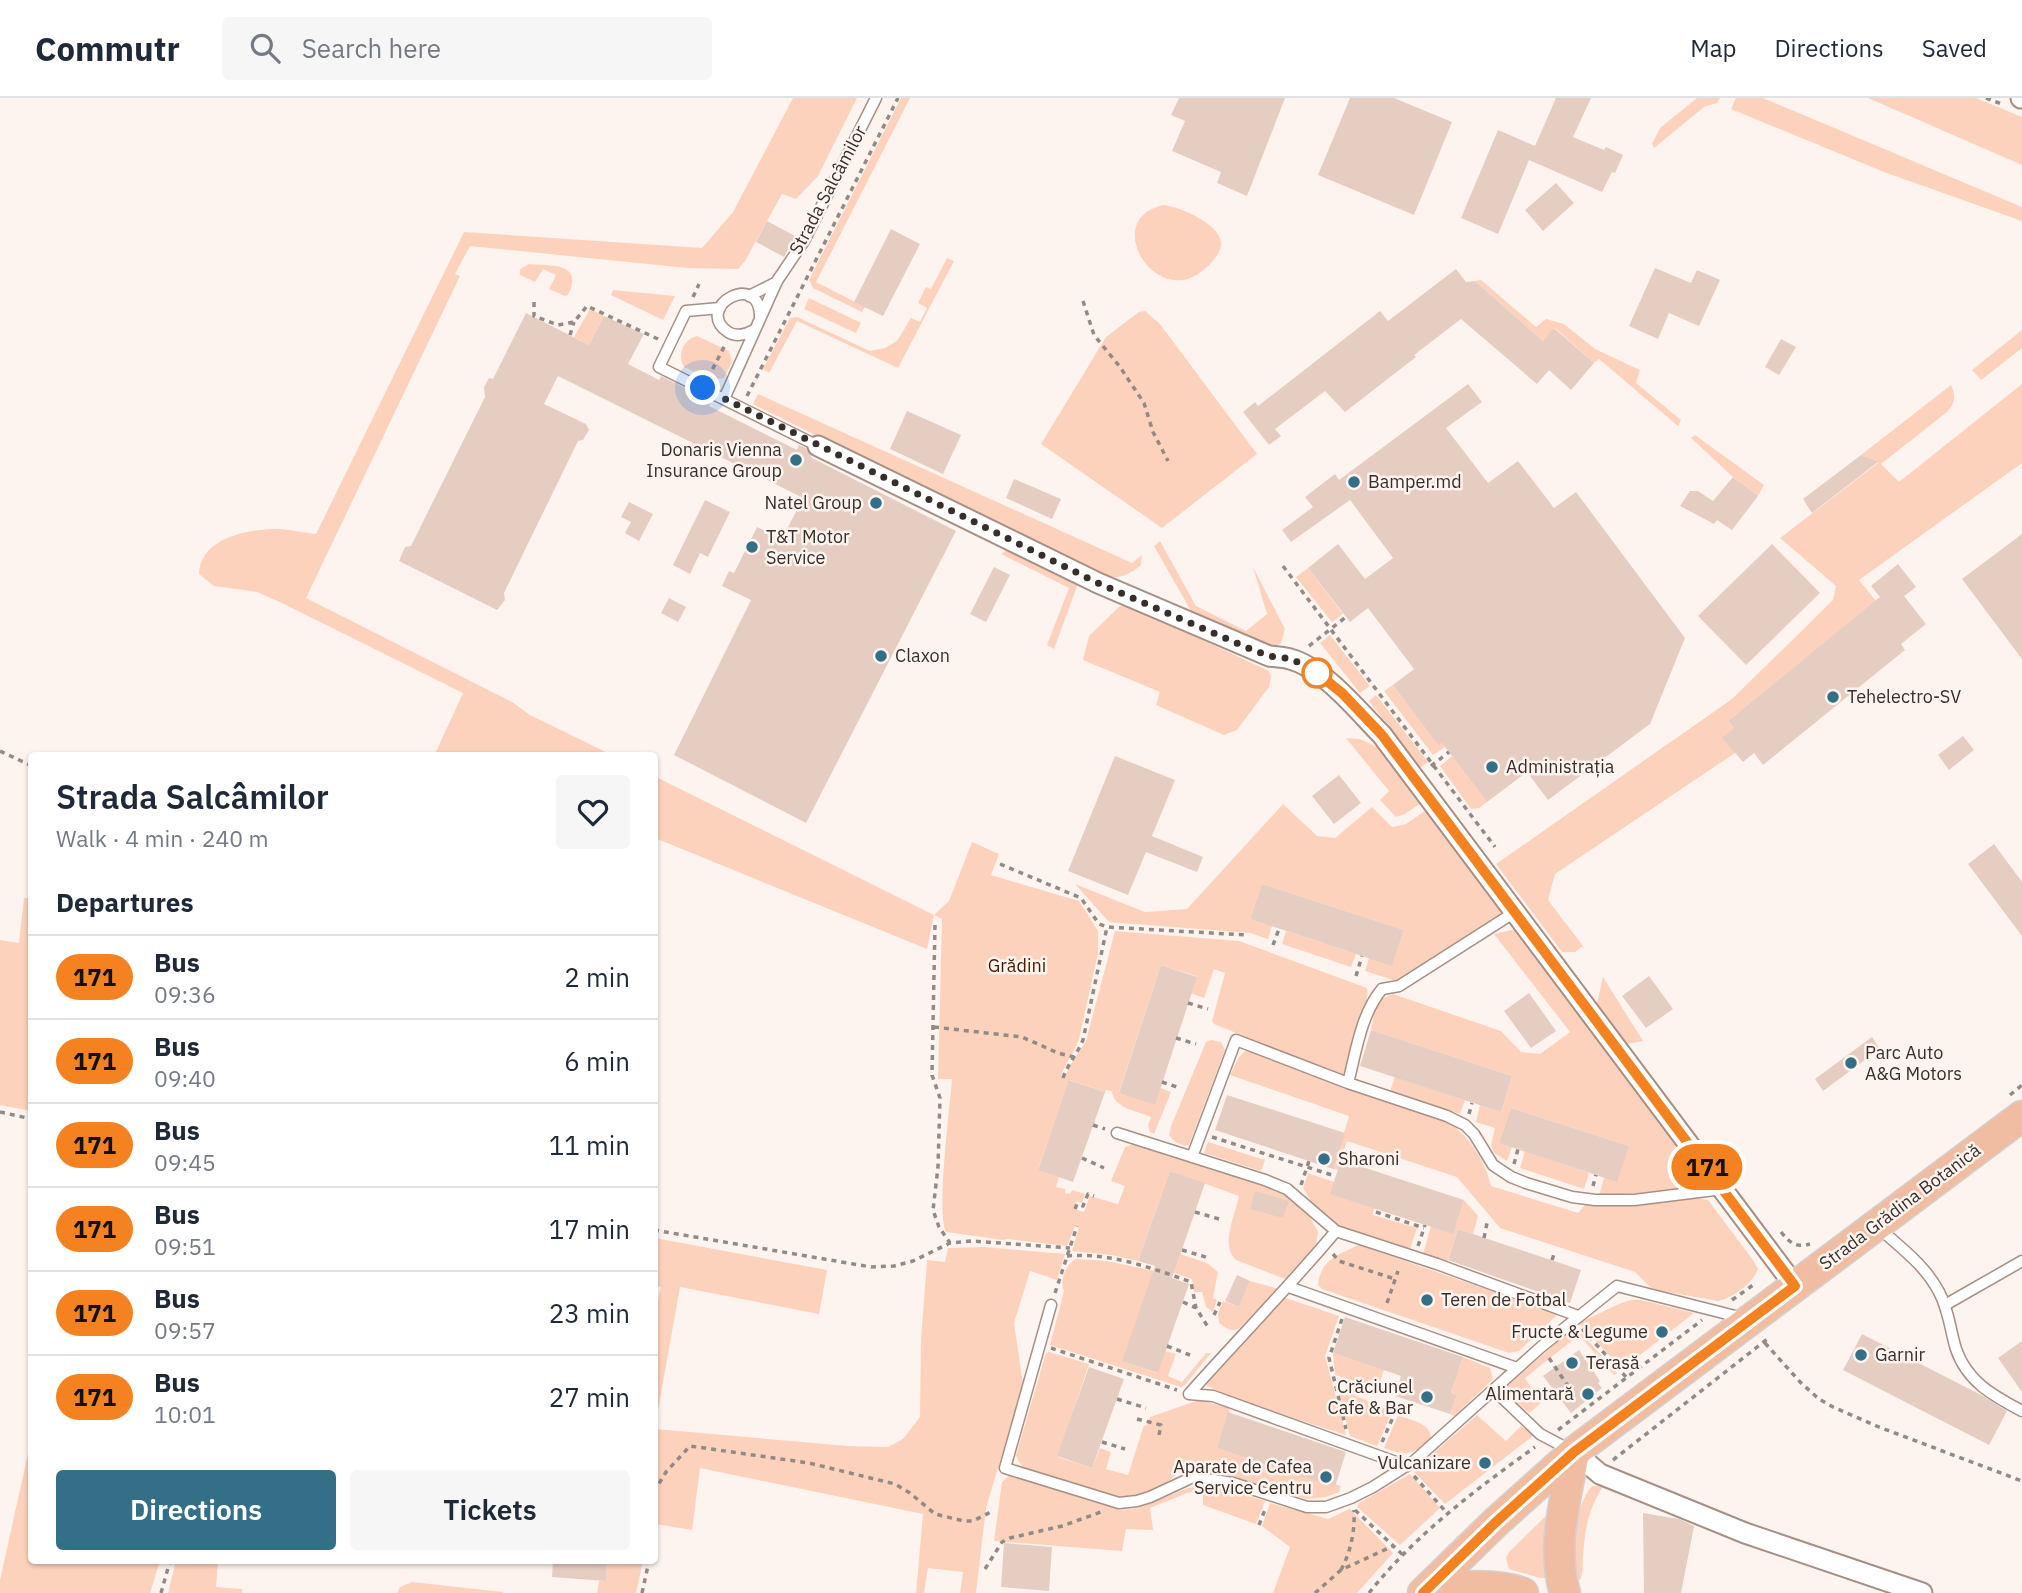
<!DOCTYPE html>
<meta charset="utf-8">
<style>
:root{--surface:#fff;--page:#f6f6f7;--text:#1f2937;--muted:#747a83;--line:#e0e1e3;--accent:#336f86}
body{margin:0;font-family:"IBM Plex Sans",sans-serif;background:var(--page);color:var(--text);height:100vh;display:flex;flex-direction:column;font-size:26px;white-space:nowrap}
*{box-sizing:border-box;margin:0}
p{font-size:23px;color:var(--muted)}
.icon{flex:none;width:38px;height:38px;fill:none;stroke:currentColor;stroke-width:2;stroke-linecap:round;stroke-linejoin:round}
.map{position:relative;flex:1;overflow:hidden}
.side{position:absolute;left:28px;top:654px;width:630px;height:812px;display:flex;flex-direction:column;background:var(--surface);border-radius:7px;box-shadow:0 2px 5px #0004}
.side>*{flex:none}
.badge{padding:0 14px;border-radius:23px;font-size:24px;line-height:46px}
.you{position:absolute;width:35px;height:35px;margin:-18px;border:5px solid #fff;border-radius:50%;background:#1a73e8;box-shadow:0 0 0 10px #1a73e833}
.map>.badge{position:absolute;translate:-50% -50%;box-shadow:0 0 0 4px #fff}
h2{padding:0 28px;font-size:26px;line-height:63px}
.round{display:grid;place-items:center;flex:none;width:74px;height:74px;border-radius:7px;background:var(--page)}
.summary{display:flex;align-items:center;justify-content:space-between;height:119px;padding:0 28px}
h1{font-size:33px;font-weight:600;line-height:52px}
.action{display:flex;gap:14px;margin-top:auto;padding:14px 28px}
.action a{flex:1;height:80px;border-radius:7px;background:var(--accent);color:#fff;font-size:28px;font-weight:600;line-height:80px;text-align:center}
.action a+a{background:var(--page);color:var(--text)}
ul{padding:0;list-style:none}
li{display:flex;align-items:center;gap:21px;height:84px;padding:0 28px;border-top:2px solid var(--line)}
li div{flex:1}
li b{display:block;font-size:26px}
li em{font-style:normal}
li .badge{min-width:77px;font-weight:700;text-align:center}
header{display:flex;align-items:center;gap:42px;box-sizing:border-box;height:98px;padding:0 35px;background:var(--surface);border-bottom:2px solid var(--line)}
header strong{font-size:33px}
nav{display:flex;gap:38px;margin-inline-start:auto;font-size:24px}
.search{width:490px;height:63px;background:var(--page);display:flex;align-items:center;gap:18px;box-sizing:border-box;padding:0 24px;border-radius:7px;color:var(--muted);font-size:26px}
.map>svg:first-child{display:block}
</style>
<header>
<strong>Commutr</strong>
<div class="search"><svg class="icon" aria-label="search" viewBox="0 0 24 24"><circle cx="10" cy="10" r="6"/><path d="M15 15l6 6"/></svg>Search here</div>
<nav><a>Map</a><a>Directions</a><a>Saved</a></nav>
</header>
<div class="map">
<svg width="2022" height="1495" viewBox="0 0 2022 1495">
<rect width="100%" height="100%" fill="#fef4ef"/>
<!-- green -->
<path fill="#fdd2bd" d="M793,0h64l-39,78 -22,23 -14,-5 -37,67 -7,8 -51,-1 -217,-22 -15,28 5,2 -154,322 206,104 18,13 84,41h-180l29,-63 -181,-90 -25,-11 -43,-6 -15,-12c1,-36 48,-45 78,-45 13,0 26,4 39,5l148,-302 238,16 31,-36z
M901,0h9l-94,184 49,25 -3,5 -49,-24 -4,-8z
M1697,0h23l-3,5 -13,4 -50,41 -2,-4 8,-16z
M1736,0h27l259,109v14l-138,-49 -153,-63z
M1868,0h108l46,19v48z
M1163,107c16,1 60,20 58,40 -1,10 -12,21 -19,26 -46,38 -102,-51 -39,-66z
M947,160l7,3 -56,107 -101,-47 -28,52 -6,-4 27,-51 7,-1 73,34 15,-3 12,-7 14,-23 9,4 7,-14 -9,-5 8,-16 5,2z
M529,166c22,2 55,-2 39,31l-3,1 -16,-7 7,-14 -13,-6 -8,13 -15,-7v-6z
M1481,182l55,47 10,-8 18,5 31,25 45,21 -4,13 45,37 -3,6 -79,-67 -5,4 -39,-35 -12,13 -68,-60z
M613,192l62,6 -12,24 -52,-25z
M809,200l52,25 -5,10 -52,-24z
M590,211l14,7 -15,29 -15,-8z
M1145,213l15,13 97,130 -95,74 -121,-84 65,-107 33,-25z
M2022,232v18l-41,32 -9,-10z
M697,238l32,15 3,11 -8,16 -11,2 -29,-13c-7,-12 -1,-28 13,-31z
M2022,286v79l-163,117 17,21 -148,120 6,7 1,25 -180,121 -7,26 35,46 -8,6h-13l-66,-88 236,-165 101,-99 3,-14 -56,-48 98,-75 -17,-8 90,-70c5,12 4,18 -4,27l-66,52 18,18z
M758,296l374,169 10,-8 -1,10c-15,13 -27,15 -46,9l-342,-170z
M1695,337l69,50 -6,11 -25,-19 -42,-39z
M1160,443l36,65 50,25 21,-17 -14,-47 32,62 -4,14 -6,4 -7,-1 -77,-35 -37,-65z
M1010,450l69,33 -25,68 -7,-4 22,-57 -68,-34z
M1308,470l35,46 -11,8 -36,-45z
M1120,508h10l139,65 2,6 -2,10 -32,43 -13,5 -68,-30 4,-13 -77,-32 6,-24z
M1330,537l40,51 -10,7 -40,-50z
M1393,587l46,60 3,-2 3,4 -12,8 -49,-64z
M1376,597l52,67 -8,6 -51,-67z
M1346,640l14,1 17,8 44,56 -16,11 -9,3 -16,-17 9,-9z
M1452,658l35,46 -8,6 -8,1 -31,-43z
M654,678l280,139 15,-14 23,-59 27,12 -8,21 88,26 19,30v22l-19,86c-5,14 -14,24 -18,38l4,1 4,-11 17,-26 29,-110 124,10 128,47c4,15 -18,70 -24,88l-129,-52 -2,-3 13,-48 -11,-4 -10,29 -13,-5 5,-17 -35,-11 -42,127 41,-4 11,4 -17,42 -4,-2 -2,-7 3,-8c-14,-6 -38,-9 -39,-26l-6,-1 -1,2 -35,-12 -32,89 21,8 -3,10 9,2v4l5,1 2,-4 13,4 -3,9 -6,-2 -2,8 10,3 6,-16 28,8 7,-18 -14,-5 14,-34 12,-4 146,49 22,16 13,24 -2,12 -24,31 -7,4 -49,-19c-16,-15 -1,-45 3,-64l-69,-25 -32,90 -27,-6 -39,-4 7,-24 -4,-1 -8,20 -60,-7 -4,1 -57,-8c-10,-18 4,-126 6,-153h-14l4,-160 -8,-4 -7,34 -272,-111z
M1283,706l34,32 18,2 37,-31 20,20 14,-3 20,-14 79,104 -109,67 -31,-10 4,-13 23,7 12,-35 -142,-46 -12,35 22,7 -4,13 -18,-6 -141,-11 -34,-38 70,28 42,-3z
M24,800h8l-1,213 -31,-6v-165l19,3z
M1516,831l184,246 -1,11 -11,3 -89,7 5,-18 25,-32 -118,-38 -12,35 13,4 -5,14 -13,-8 -3,-8 4,-17 -19,-6 4,-17 21,7 11,-36 -141,-46c3,-16 4,-32 22,-36l108,37 20,21 19,2 30,-22 -76,-98z
M1286,833l70,23 -5,13 -69,-23z
M1603,879l40,64 -16,3 -30,-41z
M1211,942l10,2 4,8 -36,95 -4,1 -10,-4 -6,-7 2,-9 35,-84z
M1246,952l117,44 82,26c22,13 41,41 46,66l87,27 7,-8h43l68,-7 12,2 45,60 5,9c-5,14 -25,29 -40,32l-61,-11 -7,-3 -15,-15 -135,-44 -43,-51 -110,-36 -9,29 -5,-1 16,-53 -119,-41 9,-18z
M1395,979l70,23 -5,14 -70,-23z
M1208,1044l57,18 -4,11 -57,-18z
M1525,1053l64,22 -5,16 -64,-21z
M1308,1075l26,9 40,26 -1,7 44,13 -7,21 -73,-24 -22,-17 -12,-20z
M1464,1102l14,16 -5,18 -15,-5 -11,33 -24,-8 8,-28 22,7z
M655,1140l172,32 -8,44 -139,-27 -25,140 -1,-106 7,-34 -6,-2z
M1359,1147l199,69 -39,37 -10,2 -187,-64 -4,-4c2,-25 21,-31 41,-40z
M985,1149l80,7 -8,26 -27,-9 -16,52 9,61 -37,124 -10,85h-16l3,-21 -35,-4 -4,25h-8l7,-79 -223,-46 -8,62 -37,-6v-95l193,17 40,1 15,-8 17,-22 1,-77 6,-80 18,2 3,-14z
M1180,1156l27,9 11,9 -5,26 4,2 -4,12 -7,-5 -4,-15h-8l-2,-13 -18,-6z
M1076,1161l31,2 47,10 -31,90 34,12 8,-22 11,3 -8,22 14,6 24,-29h5l-26,32 -4,2 -131,-42 14,-54c-5,-11 2,-27 12,-32z
M1250,1183l29,8 -41,40c-8,3 -12,-1 -19,-6l-1,-9 5,-13 16,6z
M1283,1199l56,19 -14,40 21,79 -112,-36 -30,-15z
M1631,1202h10l53,13 -72,56 -43,-46 40,-19z
M1575,1228l42,47 -3,2 -35,-40 -54,43 16,25 -12,10 -26,-23z
M1049,1254l40,12 -31,93 34,11 8,-20 11,4 -5,17 22,6 16,-50 2,1 4,-9 49,-17 31,8 -13,40 124,38 -2,6 -13,5 -20,2 -119,-36c-14,19 -38,32 -61,34 -15,1 -88,-20 -101,-29 -5,-4 -7,-7 -9,-13l30,-102z
M1333,1255l51,17 -7,19 -42,-14z
M1463,1259l27,11 3,11 -39,37 -4,-2 7,-19 -6,-2z
M1337,1289l55,25 -15,34 -27,-10z
M1398,1317c12,5 33,8 33,23 -19,17 -23,19 -47,10z
M1477,1317l29,26 15,-15 13,9 -89,69 -32,-33z
M31,1342l1,121h128l-10,32h-150v-13z
M1410,1376l30,34 -40,37 -43,-38 2,-4z
M1010,1377l111,35 17,-2 50,-20 14,-2h14l49,15 -9,23 -53,-19v-15l-16,3 -37,15 3,22 -27,-1 -4,22 -128,-10 8,-59z
M1592,1388h11c-15,25 -18,42 -20,71 -1,10 1,21 -6,26 -8,-28 -4,-74 15,-97z
M1270,1405l58,16 22,-10 43,44 -36,40h-84l17,-46 -28,-21z
M1551,1413l-3,67h-8l-31,-9 -3,-11 3,-6z
M176,1463h42l-2,26 26,2v4h-74z
M607,1463h36l-7,32h-39l2,-12h7z
M412,1484l91,10v1h-106l3,-6z"/>
<!-- building -->
<path fill="#e6cdc1" d="M1179,0h106l-38,98 -30,-13 4,-11 -49,-21 13,-30 -14,-6z
M1350,0h44l58,24 -38,93 -96,-40z
M1556,0h35l-18,39 31,13 2,-3 17,8 -8,18 -3,-1 -10,20 -73,-32 -31,74 -37,-16 37,-88 37,16z
M1556,85l18,20 -31,28 -18,-21z
M767,123l28,15 -11,21 -28,-15z
M891,131l29,15 -37,72 -29,-14z
M1655,170l36,15 6,-13 23,10 -21,46 -30,-13 -11,26 -29,-13z
M1456,171l10,13 9,-1 68,60 11,-13 40,35 -23,27 -22,-20 -12,14 -76,-65 -47,36 2,2 -71,55 -20,-21 -50,38 6,7 -12,9 -26,-33 12,-10 3,4 122,-95 8,10z
M526,215l63,32 15,-29 40,18 -16,30 31,16 2,-4 50,25 -2,5 88,44 2,-5 7,3 6,10 144,73 -150,292 -132,-68 77,-155 -29,-14 7,-15 5,2 23,-46 25,12 21,-41 -245,-122 -14,28 42,20 3,6 -6,10 -5,1 -74,152 1,7 -8,10 -98,-49 6,-14 6,-1 74,-149 -1,-10 5,-9 4,1z
M1781,241l15,8 -17,28 -14,-8z
M1468,286l14,18 -36,26 42,55 30,-22 36,47 22,-16 109,146 -35,86 -102,76 -21,-28 -40,30 -45,-59 -3,3 -46,-61 21,-16 -46,-61 -18,14 -42,-54 30,-24 27,35 28,-21 -43,-58 -59,42 -9,-12 31,-23 -8,-10 30,-23 4,6z
M907,313l54,24 -18,39 -53,-25z
M1861,357l17,7 -66,51 -9,-14z
M1733,379l25,19 -26,34 -15,-10 -3,4 -34,-18 10,-15h8l15,10z
M1014,381l47,20 -9,20 -46,-21z
M705,402l25,12 -22,45 -8,-4 -10,21 -17,-9z
M629,404l24,12 -14,27 -14,-8 6,-11 -10,-5z
M2022,436v125l-60,-80z
M1772,446l48,49 -74,72 -48,-49z
M1898,466l18,23 -12,9 22,28 -25,20 4,6 -142,115 -9,-12 -11,9 -21,-24 12,-10 -6,-7 152,-124 -9,-11z
M994,469l16,8 -24,47 -16,-8z
M669,500l17,9 -8,15 -17,-9z
M1963,638l11,14 -25,20 -11,-15z
M1115,658l60,24 -23,56 51,21 -6,15 -51,-20 -18,43 -60,-24z
M1339,677l22,28 -27,21 -22,-28z
M1994,746l28,38v54l-54,-72z
M1262,786l142,46 -12,36 -142,-47z
M1161,867l36,12 -42,128 -36,-12z
M1649,878l24,33 -27,19 -24,-32z
M1529,895l27,38 -25,17 -27,-37z
M1371,932l141,46 -11,36 -141,-46z
M1872,939l8,12 -57,42 -8,-12z
M1069,982l36,12 -32,90 -35,-12z
M1227,997l118,38 -12,36 -118,-39z
M1511,1010l118,38 -12,36 -118,-39z
M1341,1062l123,40 -11,34 -123,-40z
M1170,1073l35,12 -33,95 17,6 -31,89 -36,-12 33,-95 -17,-5z
M1255,1093l34,10 -6,17 -33,-9z
M1458,1131l123,41 -11,33 -122,-43z
M1237,1177l13,6 -11,26 -14,-6z
M1345,1219l118,40 -12,36 6,2 -7,19 -55,-18 6,-20 -68,-23z
M1862,1236l121,62 24,15 -18,34 -146,-75z
M2022,1243v51l-24,-34z
M1579,1252l21,31 -2,2 4,5 -31,25 -28,-37z
M1089,1269l35,12 -32,89 -35,-12z
M1228,1314l118,40 -11,35 -118,-39z
M1643,1415l36,6 15,7 -13,67h-37z
M1004,1445l48,4 -3,44 -48,-4z
M553,1463h54l-1,20 -54,-4z"/>
<g fill="none" stroke-linecap="round" stroke-linejoin="round">
<defs>
<path id="lane" d="M749,198l28,-14
M720,210l-34,3 -27,56 159,79
M760,221l17,-38 27,-40 72,-143
M724,301l36,-80c2,-51 -68,-12 -32,13 8,5 17,3 26,-2
M1348,985c8,-31 13,-69 34,-94l17,-3 116,-74
M1117,1035l148,47 22,9 49,42 101,33 141,52
M1192,1059l44,-117 112,43 99,33 18,9 9,9 19,31 18,12 15,6 46,14 23,3h39l89,-11
M1879,1130c22,20 46,37 60,64 10,18 11,38 17,57 11,33 38,47 66,62
M1289,1189l228,81
M1051,1207l-46,163 114,35 18,-2 13,-4 43,-20 40,6 74,24h19l25,-9 22,-11 41,-26 127,-114 76,-61 126,32
M1945,1207l77,-44
M1494,1292l46,44 30,16
M1189,1296l24,2 194,70
M1189,1296c49,-55 100,-107 147,-163"/>
<path id="street" d="M2021,0h1
M818,348l280,137 171,73c7,1 15,1 21,3 34,9 68,52 92,76l413,551
M1574,1354l26,22 145,59 177,60"/>
<path id="primary" d="M1423,1495l73,-71 78,-70 448,-336
M1430,1495c28,-8 65,-10 93,0
M1565,1495c-14,-46 1,-95 9,-141"/>
</defs>
<!-- lane casing -->
<use href="#lane" stroke="#a68f84" stroke-width="13"/>
<!-- street casing -->
<use href="#street" stroke="#a68f84" stroke-width="23"/>
<!-- primary casing -->
<use href="#primary" stroke="#d3d1d0" stroke-width="33"/>
<!-- path -->
<path stroke="#948a85" stroke-width="3.5" stroke-dasharray="5 5" stroke-linecap="butt" d="M1986,0l18,7
M693,199l6,-13
M1083,203l11,34 26,32 24,36 9,29 15,29
M534,204v14l24,9 16,-3 13,-16 71,33
M570,237l4,-13
M708,280l17,-33
M747,298l151,-298
M1283,468l212,281
M1309,548l37,-29
M0,653l32,15
M1431,668l18,-14
M1000,766l81,34 18,26 8,3 139,8
M935,827l-3,150 8,23 -2,69 -5,43 6,17 11,16
M1273,847l6,-16
M1356,878l6,-20
M1188,905l20,6
M934,929l88,10 36,16 16,4
M1176,940l20,6
M1063,980c5,-14 14,-24 20,-38l24,-113
M1162,984l18,6
M2010,997l12,-10
M0,1014l32,7
M1469,1016l3,-11
M1093,1027l12,4
M1212,1039l120,38
M1082,1060l22,10
M1514,1066l4,-15
M1301,1087l8,-24
M1593,1088l3,-11
M1075,1111l2,-5 6,2 5,-12 6,2
M1195,1114l24,7
M1376,1114l48,16
M654,1132l217,37 23,-1 19,-5 37,-18 21,-2 99,7
M1781,1134c9,11 15,16 29,12
M1484,1140l3,-15
M1418,1148l7,-21
M1182,1152l27,8
M1333,1156l6,7 56,18
M1067,1158c42,-4 85,12 124,26l5,26
M1552,1162l2,-6
M1055,1195l22,-67
M1732,1202l24,-17
M1183,1204l13,6 12,19
M1387,1205l11,-32
M1214,1217l6,-13
M1342,1221l-13,39 17,71
M1582,1231l45,49
M1765,1245l36,40 18,16 14,8 46,20 143,54
M1167,1248l23,9
M1051,1250l126,42
M1549,1260l21,31
M1117,1301l29,9
M1137,1321l24,6 -2,10
M1558,1332l144,-110
M1102,1344l23,7
M1382,1344l16,-36
M1613,1362l157,-123
M1414,1378l33,37
M654,1394l12,-20 24,-26 119,17 86,21 15,9 25,21 29,7h9l20,-10
M1355,1412l48,45
M1259,1427l7,-18
M985,1471l17,-27 8,-4 52,-12 39,-14
M1341,1472c10,-19 14,-39 13,-60
M161,1495l9,-32
M642,1495l7,-32
M1315,1495l26,-23 52,-24
M1369,1495c46,-58 106,-103 166,-146"/>
<!-- lane -->
<use href="#lane" stroke="#fff" stroke-width="10"/>
<!-- street -->
<use href="#street" stroke="#fff" stroke-width="19"/>
<!-- primary -->
<use href="#primary" stroke="#f0bda3" stroke-width="30"/>
</g>
<g fill="none" stroke-linecap="round" stroke-linejoin="round">
<defs>
<path id="line" d="M1317,575l25,20 40,42 413,551 -221,166 -78,70 -73,71"/>
</defs>
<!-- line casing -->
<use href="#line" stroke="#fff" stroke-width="16"/>
<!-- line -->
<use href="#line" stroke="#f58220" stroke-width="10"/>
<!-- walk -->
<path stroke="#382f2a" stroke-width="7" stroke-dasharray="0 12.6" d="M703,290l395,195 155,67 16,6 23,3 25,14"/>
</g>
<!-- markers -->
<g fill="#336f86" stroke="#fef4ef" stroke-width="2.5">
<circle cx="796" cy="362" r="7"/>
<circle cx="1354" cy="384" r="7"/>
<circle cx="876" cy="405" r="7"/>
<circle cx="752" cy="449" r="7"/>
<circle cx="881" cy="558" r="7"/>
<circle cx="1833" cy="599" r="7"/>
<circle cx="1492" cy="669" r="7"/>
<circle cx="1851" cy="965" r="7"/>
<circle cx="1324" cy="1061" r="7"/>
<circle cx="1427" cy="1202" r="7"/>
<circle cx="1662" cy="1234" r="7"/>
<circle cx="1861" cy="1257" r="7"/>
<circle cx="1572" cy="1265" r="7"/>
<circle cx="1588" cy="1296" r="7"/>
<circle cx="1427" cy="1299" r="7"/>
<circle cx="1485" cy="1365" r="7"/>
<circle cx="1326" cy="1379" r="7"/>
</g>
<circle fill="#fff" stroke="#f58220" stroke-width="3.5" cx="1317" cy="575" r="14"/>
<g text-anchor="middle" stroke-width="5" stroke-linejoin="round" paint-order="stroke">
<!-- street labels -->
<g font-size="18" fill="#382f2a" stroke="#fef4ef">
<text transform="translate(828 92) rotate(-62)" y="6">Strada Salcâmilor</text>
<text transform="translate(1900 1109) rotate(-37)" y="6">Strada Grădina Botanică</text>
</g>
<!-- poi labels -->
<g font-size="18" fill="#382f2a" stroke="#fef4ef" text-anchor="start">
<text x="782" y="358" text-anchor="end">Donaris Vienna<tspan x="782" dy="21">Insurance Group</tspan></text>
<text x="1368" y="390">Bamper.md</text>
<text x="862" y="411" text-anchor="end">Natel Group</text>
<text x="766" y="445">T&amp;T Motor<tspan x="766" dy="21">Service</tspan></text>
<text x="895" y="564">Claxon</text>
<text x="1847" y="605">Tehelectro-SV</text>
<text x="1506" y="675">Administrația</text>
<text x="1865" y="961">Parc Auto<tspan x="1865" dy="21">A&amp;G Motors</tspan></text>
<text x="1338" y="1067">Sharoni</text>
<text x="1441" y="1208">Teren de Fotbal</text>
<text x="1648" y="1240" text-anchor="end">Fructe &amp; Legume</text>
<text x="1875" y="1263">Garnir</text>
<text x="1586" y="1271">Terasă</text>
<text x="1413" y="1295" text-anchor="end">Crăciunel<tspan x="1413" dy="21">Cafe &amp; Bar</tspan></text>
<text x="1574" y="1302" text-anchor="end">Alimentară</text>
<text x="1471" y="1371" text-anchor="end">Vulcanizare</text>
<text x="1312" y="1375" text-anchor="end">Aparate de Cafea<tspan x="1312" dy="21">Service Centru</tspan></text>
</g>
<!-- park labels -->
<g font-size="18" fill="#461a01" stroke="#fef4ef">
<text x="1017" y="874">Grădini</text>
</g>
</g>
</svg>
<div class="you" style="left:703px;top:290px"></div>
<b class="badge" style="left:1707px;top:1069px;background:#f58220;color:#111">171</b>
<section class="side">
<div class="summary"><div><h1>Strada Salcâmilor</h1><p>Walk · 4 min · 240 m</p></div><a class="round"><svg class="icon" aria-label="heart" viewBox="0 0 24 24"><path d="M12 20l-8-8c-3-5 5-10 8-4 3-6 11-1 8 4z"/></svg></a></div>
<h2>Departures</h2>
<ul>
<li><span class="badge" style="background:#f58220;color:#111">171</span><div><b>Bus</b><p>09:36</p></div><em>2 min</em></li>
<li><span class="badge" style="background:#f58220;color:#111">171</span><div><b>Bus</b><p>09:40</p></div><em>6 min</em></li>
<li><span class="badge" style="background:#f58220;color:#111">171</span><div><b>Bus</b><p>09:45</p></div><em>11 min</em></li>
<li><span class="badge" style="background:#f58220;color:#111">171</span><div><b>Bus</b><p>09:51</p></div><em>17 min</em></li>
<li><span class="badge" style="background:#f58220;color:#111">171</span><div><b>Bus</b><p>09:57</p></div><em>23 min</em></li>
<li><span class="badge" style="background:#f58220;color:#111">171</span><div><b>Bus</b><p>10:01</p></div><em>27 min</em></li>
</ul>
<div class="action"><a>Directions</a><a>Tickets</a></div>
</section>
</div>
